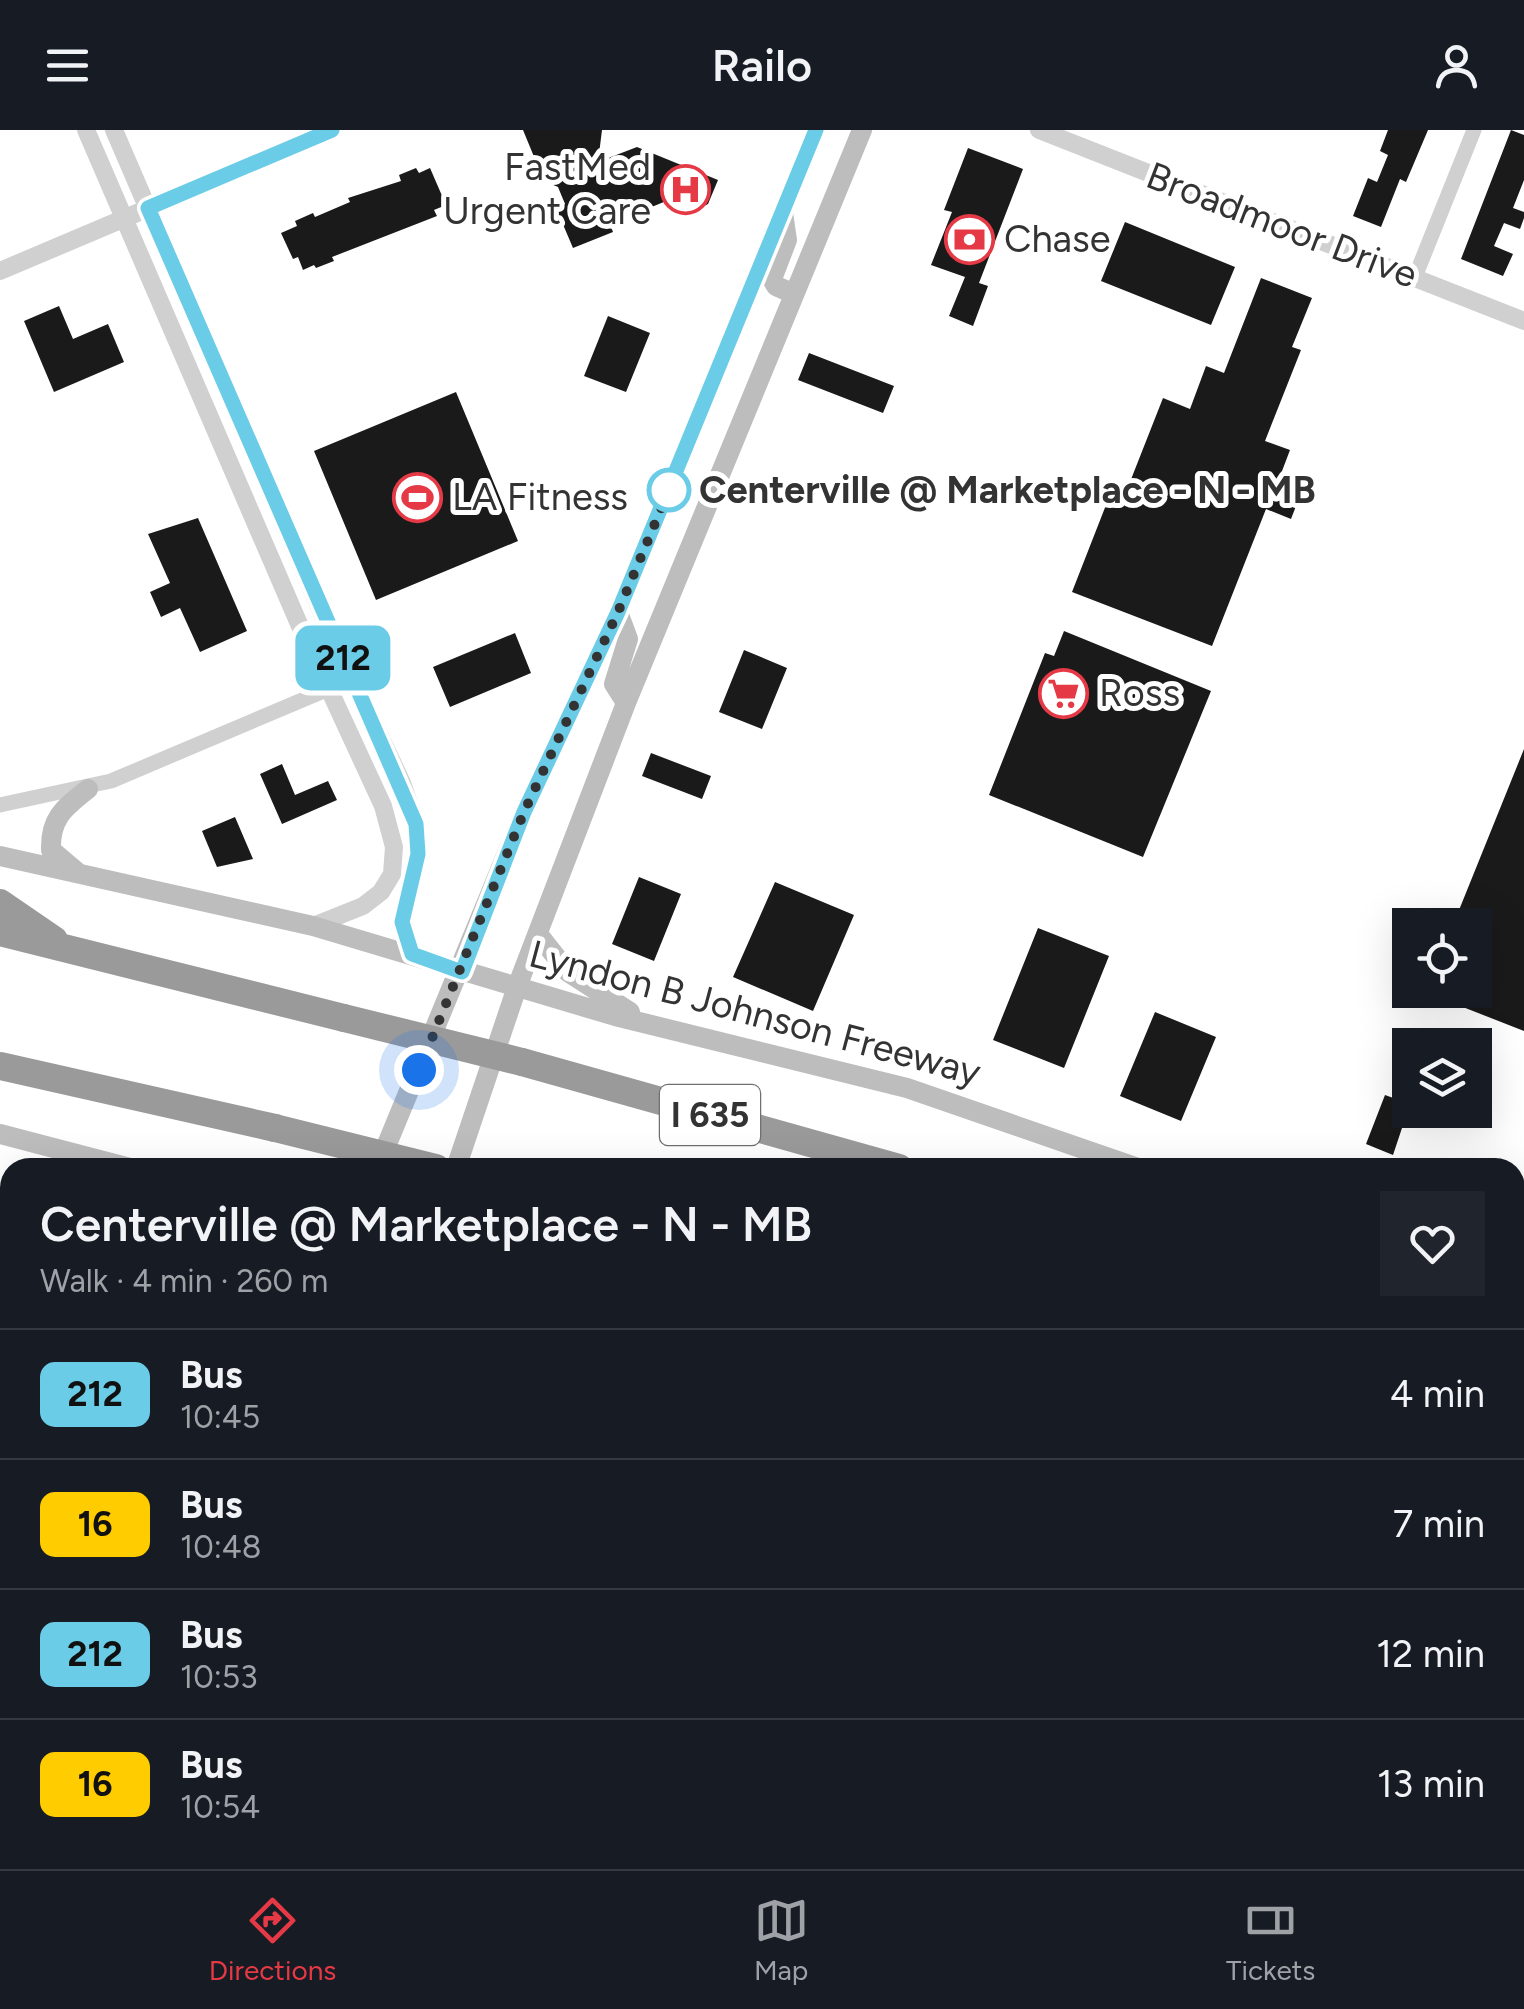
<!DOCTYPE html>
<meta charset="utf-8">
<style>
:root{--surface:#171b24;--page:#20242c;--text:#f1f3f6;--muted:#9ea1a6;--line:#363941;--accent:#e63946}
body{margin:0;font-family:Figtree,sans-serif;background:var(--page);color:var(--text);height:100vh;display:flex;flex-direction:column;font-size:38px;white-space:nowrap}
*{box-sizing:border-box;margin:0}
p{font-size:32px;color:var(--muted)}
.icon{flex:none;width:55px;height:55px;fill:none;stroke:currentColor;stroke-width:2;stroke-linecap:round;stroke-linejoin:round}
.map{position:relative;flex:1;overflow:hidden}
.side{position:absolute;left:0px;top:1028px;width:1525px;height:712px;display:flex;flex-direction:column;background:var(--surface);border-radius:30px 30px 0 0;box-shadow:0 10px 40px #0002}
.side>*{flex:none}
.badge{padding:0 20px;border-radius:15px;font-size:35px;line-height:65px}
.tools{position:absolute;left:1392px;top:778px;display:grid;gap:20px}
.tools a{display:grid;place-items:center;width:100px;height:100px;border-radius:0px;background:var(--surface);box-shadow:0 10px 40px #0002;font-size:50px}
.you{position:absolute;width:50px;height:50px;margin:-25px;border:8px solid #fff;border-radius:50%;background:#1a73e8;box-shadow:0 0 0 15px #1a73e833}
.map>.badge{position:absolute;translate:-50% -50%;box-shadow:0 0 0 5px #fff}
.round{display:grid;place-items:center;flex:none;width:105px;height:105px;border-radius:0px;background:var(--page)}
.head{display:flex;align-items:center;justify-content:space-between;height:170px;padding:0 40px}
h1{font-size:48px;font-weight:600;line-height:75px}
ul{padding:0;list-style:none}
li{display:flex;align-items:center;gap:30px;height:130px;padding:0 40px;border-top:2px solid var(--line)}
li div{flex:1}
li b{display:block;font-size:38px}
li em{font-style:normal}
li .badge{min-width:110px;font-weight:700;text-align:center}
header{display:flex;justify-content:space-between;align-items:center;height:130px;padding:0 40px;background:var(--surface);font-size:45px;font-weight:600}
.tab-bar{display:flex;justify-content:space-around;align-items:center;height:140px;border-top:2px solid var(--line);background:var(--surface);font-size:28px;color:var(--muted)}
.tab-bar a{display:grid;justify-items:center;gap:5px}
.tab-bar .selected{color:var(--accent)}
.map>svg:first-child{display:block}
</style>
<header><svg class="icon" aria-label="menu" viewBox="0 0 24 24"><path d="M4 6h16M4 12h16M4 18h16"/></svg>Railo<svg class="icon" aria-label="person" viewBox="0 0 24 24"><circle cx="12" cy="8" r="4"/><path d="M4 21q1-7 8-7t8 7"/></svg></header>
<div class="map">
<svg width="1524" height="1739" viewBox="0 0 1524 1739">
<rect width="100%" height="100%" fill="#fff"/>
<!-- green -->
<path fill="#e6ecdf" d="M1515,1438l9,3v168l-9,-3z"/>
<!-- building -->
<path fill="#1a1a1a" d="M523,0h79l-4,32 39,-15 81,33 -10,24 -8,4 -24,-11 -66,27 3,8 -40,16 -17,-40 9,-4 -7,-17 -14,-6z
M1388,0h40l-22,52 -6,-3 -19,48 -28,-11 15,-38 9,4 11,-27 -8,-4z
M1511,0l13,5v45l-11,28 11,4v6l-4,11 -16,-6 -10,23 19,8 -10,22 -42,-17z
M968,18l55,21 -44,114 9,3 -15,40 -24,-10 16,-39 -34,-12 21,-53 -8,-2z
M416,38l3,5 11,-5 16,37 -12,5 3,6 -105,41 2,4 -18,7 -2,-3 -11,5 -5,-13 -5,2 -12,-26 16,-7 -2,-5 18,-8 2,4 35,-15 -2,-4 53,-17 -2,-6z
M1125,92l110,45 -24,58 -110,-44z
M1261,148l51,20 -20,49 9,3 -36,91 25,9 -11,29 24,9 -12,31 -25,-10 -54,137 -140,-54 43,-110 13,5 35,-89 27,11 16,-43 18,7z
M59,176l14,33 35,-15 16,38 -70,30 -30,-71z
M608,186l42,17 -24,59 -42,-16z
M809,223l85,33 -11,27 -85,-33z
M456,262l62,149 -142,59 -62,-149z
M198,388l49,113 -47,21 -20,-44 -19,9 -11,-25 20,-9 -22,-49z
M1064,501l147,60 -68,166 -154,-62 56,-142 9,3z
M515,503l16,40 -81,34 -17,-40z
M744,520l43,18 -25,61 -43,-17z
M1524,619v282l-102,-40 53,-1v-65h-22z
M651,623l60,23 -9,23 -60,-23z
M282,634l13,31 33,-14 9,19 -55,24 -22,-50z
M235,687l18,42 -36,8 -15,-36z
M639,747l42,17 -27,67 -42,-17z
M775,752l79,33 -41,96 -80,-34z
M1038,798l71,28 -45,112 -71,-28z
M1155,882l61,25 -35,84 -61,-25z
M1385,965l25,9 -17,51 -27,-11z"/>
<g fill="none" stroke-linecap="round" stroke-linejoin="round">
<!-- minor -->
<path stroke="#d0d0d0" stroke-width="15" d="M1415,147l59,-147
M0,675l111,-24 241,-102
M1056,1730l16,9"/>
<!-- tertiary -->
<path stroke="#d0d0d0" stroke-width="18" d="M86,0l213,494 84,182 11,41 -2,27 -11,18 -18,14 -50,20
M114,0l208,483 80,170 14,41 2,30 -15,68 9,32
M1039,0l485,191
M0,141l333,-141"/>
<!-- secondary -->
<path stroke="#bdbdbd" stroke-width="20" d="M783,83l4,27 -15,39 4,7 18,8
M618,482l10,27 -14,45 12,19
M0,726l313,70 302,90 292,72 231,80
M77,742l-26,-22c-1,-32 13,-42 37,-61
M538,804l30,38 62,40
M0,1004l130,34
M378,1036l146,-354 94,-200 198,-482
M456,1038l61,-181 109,-284 236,-573
M1515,1193l9,4
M1515,1462l9,4
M115,1739l4,-9
M157,1739l3,-9"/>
<!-- motorway -->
<path stroke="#9a9a9a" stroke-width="28" d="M0,773l54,37
M0,802l344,86
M522,932l377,106
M0,936l275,62
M1515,1213l9,3
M1515,1257l9,4
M1515,1392l9,3"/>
<!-- motorway-bridge -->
<path stroke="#9a9a9a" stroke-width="28" d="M344,888l178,44
M275,998l161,40"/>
</g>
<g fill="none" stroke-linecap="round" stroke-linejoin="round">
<defs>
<path id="line" d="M332,0l-184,78 268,616 2,30 -16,68 10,32 50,18 62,-160 94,-200 198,-482"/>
</defs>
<!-- line casing -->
<use href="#line" stroke="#fff" stroke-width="22"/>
<!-- line -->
<use href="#line" stroke="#6bcce7" stroke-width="15"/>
<!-- walk -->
<path stroke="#333" stroke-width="10" stroke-dasharray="0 18" d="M419,940l105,-258 94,-200 51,-122"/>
</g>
<!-- icons -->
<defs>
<symbol id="hospital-ring" viewBox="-11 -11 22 22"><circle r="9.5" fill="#fff" stroke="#e63946" stroke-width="1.5"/><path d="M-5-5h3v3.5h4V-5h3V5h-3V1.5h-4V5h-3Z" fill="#e63946"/></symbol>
<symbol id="bank-ring" viewBox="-11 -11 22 22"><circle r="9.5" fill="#fff" stroke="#e63946" stroke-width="1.5"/><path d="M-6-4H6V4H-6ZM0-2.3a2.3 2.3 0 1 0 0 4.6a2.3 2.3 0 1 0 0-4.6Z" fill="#e63946"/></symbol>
<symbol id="stadium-ring" viewBox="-11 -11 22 22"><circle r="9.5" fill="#fff" stroke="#e63946" stroke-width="1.5"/><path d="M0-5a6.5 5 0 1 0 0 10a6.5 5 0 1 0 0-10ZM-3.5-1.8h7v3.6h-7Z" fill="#e63946"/></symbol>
<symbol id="supermarket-ring" viewBox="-11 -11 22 22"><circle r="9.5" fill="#fff" stroke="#e63946" stroke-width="1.5"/><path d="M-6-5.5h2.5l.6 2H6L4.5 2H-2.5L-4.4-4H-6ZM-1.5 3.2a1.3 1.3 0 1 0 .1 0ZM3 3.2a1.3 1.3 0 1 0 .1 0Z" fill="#e63946"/></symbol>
</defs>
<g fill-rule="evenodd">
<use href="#hospital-ring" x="658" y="32" width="55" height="55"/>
<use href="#bank-ring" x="942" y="82" width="55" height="55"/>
<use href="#stadium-ring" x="390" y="340" width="55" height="55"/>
<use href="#supermarket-ring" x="1036" y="536" width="55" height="55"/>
</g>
<!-- markers -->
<circle fill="#fff" stroke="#6bcce7" stroke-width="5" cx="669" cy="360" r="20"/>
<g text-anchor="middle" stroke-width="10" stroke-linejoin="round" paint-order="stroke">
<!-- shield labels -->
<rect fill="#fff" stroke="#707070" stroke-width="2.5" x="660" y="955" width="100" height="60" rx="8"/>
<g font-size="35" font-weight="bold" fill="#333">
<text x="710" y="997">I 635</text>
</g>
<!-- poi labels -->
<g font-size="38" fill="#333" stroke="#fff" text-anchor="start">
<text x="651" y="50" text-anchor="end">FastMed<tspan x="651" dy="44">Urgent Care</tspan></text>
<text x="1004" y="122">Chase</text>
<text x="452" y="380">LA Fitness</text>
<text x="1099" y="576">Ross</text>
</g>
<!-- street labels -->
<g font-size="38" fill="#333" stroke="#fff">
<text transform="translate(1282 95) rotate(21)" y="13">Broadmoor Drive</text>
<text transform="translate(755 883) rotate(15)" y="13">Lyndon B Johnson Freeway</text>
</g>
<!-- stop labels -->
<g font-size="38" font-weight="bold" fill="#333" stroke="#fff" text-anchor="start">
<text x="699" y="373">Centerville @ Marketplace - N - MB</text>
</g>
</g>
</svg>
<div class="tools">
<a><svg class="icon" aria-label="locate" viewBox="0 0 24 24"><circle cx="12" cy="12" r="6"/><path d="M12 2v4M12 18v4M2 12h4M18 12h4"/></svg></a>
<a><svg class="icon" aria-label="layers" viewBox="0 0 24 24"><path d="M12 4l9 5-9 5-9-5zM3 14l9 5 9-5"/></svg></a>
</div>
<div class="you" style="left:419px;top:940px"></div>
<b class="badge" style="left:343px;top:528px;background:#6bcce7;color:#111">212</b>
<section class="side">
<div class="head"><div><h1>Centerville @ Marketplace - N - MB</h1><p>Walk · 4 min · 260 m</p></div><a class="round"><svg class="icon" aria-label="heart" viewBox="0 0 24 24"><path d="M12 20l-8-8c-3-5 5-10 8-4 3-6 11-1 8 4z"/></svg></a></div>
<ul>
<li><span class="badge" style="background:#6bcce7;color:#111">212</span><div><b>Bus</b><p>10:45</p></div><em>4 min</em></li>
<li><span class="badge" style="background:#fc0;color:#111">16</span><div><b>Bus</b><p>10:48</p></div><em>7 min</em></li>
<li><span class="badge" style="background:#6bcce7;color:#111">212</span><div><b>Bus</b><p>10:53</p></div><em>12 min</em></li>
<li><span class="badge" style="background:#fc0;color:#111">16</span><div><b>Bus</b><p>10:54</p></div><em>13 min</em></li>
</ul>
</section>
</div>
<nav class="tab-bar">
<a class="selected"><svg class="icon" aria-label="directions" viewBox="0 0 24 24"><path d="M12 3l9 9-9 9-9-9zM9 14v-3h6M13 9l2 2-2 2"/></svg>Directions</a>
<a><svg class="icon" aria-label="map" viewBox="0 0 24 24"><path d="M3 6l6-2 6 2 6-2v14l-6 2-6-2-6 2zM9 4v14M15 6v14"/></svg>Map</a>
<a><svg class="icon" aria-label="tickets" viewBox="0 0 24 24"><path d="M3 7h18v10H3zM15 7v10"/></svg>Tickets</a>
</nav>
